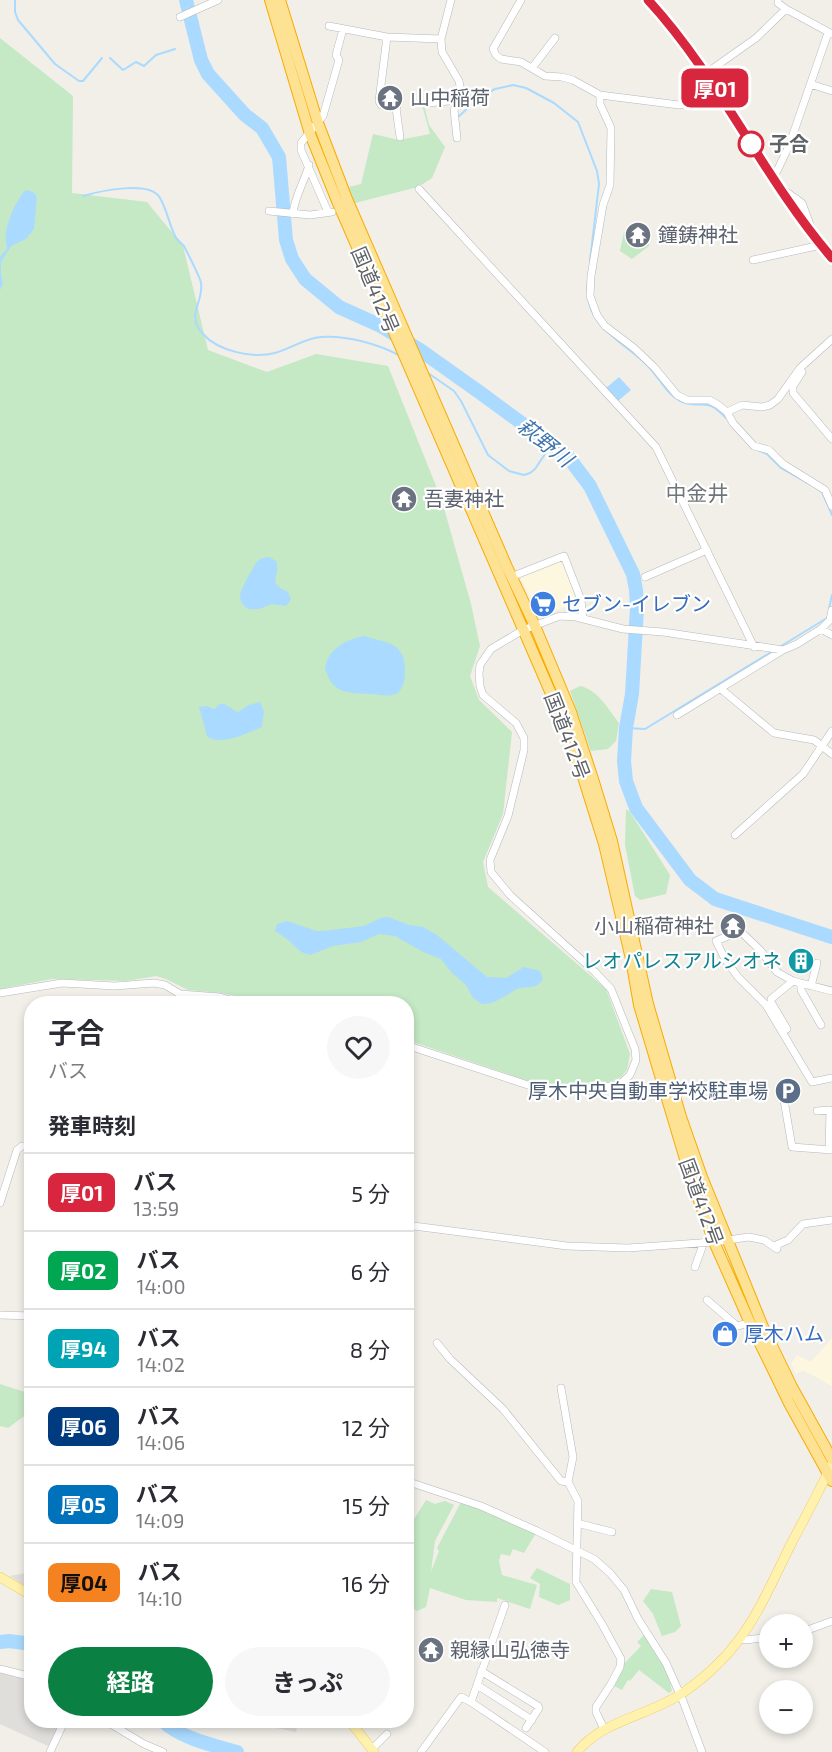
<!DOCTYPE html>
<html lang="ja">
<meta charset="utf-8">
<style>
:root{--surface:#fff;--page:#f7f7f7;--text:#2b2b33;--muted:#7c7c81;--line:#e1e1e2;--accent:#0b8043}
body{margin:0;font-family:"Exo 2","Noto Sans JP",sans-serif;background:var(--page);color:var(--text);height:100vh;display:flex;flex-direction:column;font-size:22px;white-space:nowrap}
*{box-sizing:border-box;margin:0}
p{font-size:20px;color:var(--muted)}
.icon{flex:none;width:33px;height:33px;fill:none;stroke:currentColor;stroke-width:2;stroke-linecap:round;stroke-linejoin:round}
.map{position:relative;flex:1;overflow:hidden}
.details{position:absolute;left:24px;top:996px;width:390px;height:732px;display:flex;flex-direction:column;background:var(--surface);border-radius:24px;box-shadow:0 3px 9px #0003}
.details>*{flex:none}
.badge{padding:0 12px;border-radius:9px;font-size:21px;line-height:39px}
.controls{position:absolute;left:759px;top:1614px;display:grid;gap:12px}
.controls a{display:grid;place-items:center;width:54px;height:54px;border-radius:50%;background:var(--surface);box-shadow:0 3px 9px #0003;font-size:30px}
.map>.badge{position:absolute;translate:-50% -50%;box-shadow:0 0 0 3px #fff}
h2{padding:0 24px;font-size:22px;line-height:54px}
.round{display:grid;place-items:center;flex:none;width:63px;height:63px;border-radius:32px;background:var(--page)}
.head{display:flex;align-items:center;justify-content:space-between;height:102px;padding:0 24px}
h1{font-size:28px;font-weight:700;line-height:45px}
.action{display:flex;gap:12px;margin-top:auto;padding:12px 24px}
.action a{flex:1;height:69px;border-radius:36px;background:var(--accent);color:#fff;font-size:24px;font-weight:700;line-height:69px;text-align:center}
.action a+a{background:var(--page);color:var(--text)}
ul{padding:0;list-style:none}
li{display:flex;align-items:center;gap:18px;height:78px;padding:0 24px;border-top:2px solid var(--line)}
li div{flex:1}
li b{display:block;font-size:22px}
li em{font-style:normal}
li .badge{min-width:66px;font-weight:700;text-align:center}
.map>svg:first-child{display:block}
</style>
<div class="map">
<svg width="832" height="1752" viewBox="0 0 832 1752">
<rect width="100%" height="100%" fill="#f1efe8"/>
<!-- commercial -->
<path fill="#fef7e0" d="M562,559l19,49 -16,-1 -23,9 -4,-2 -19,-39z
M832,1338v48l-29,-16 -7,4 -5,-10 6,-9 14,7z"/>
<!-- industrial -->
<path fill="#e0deda" d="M31,1572v18l-21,-14z
M0,1671l31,8 1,41 29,1 -13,25 -48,-22z
M263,1721v-1l35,1 -2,11 -34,-7z"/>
<!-- green -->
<path fill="#c5e8c5" d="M0,38l73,58 -1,97 75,9 36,44 25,104 59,22 49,-18 72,12 54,135 29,103 9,42 -10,30 9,24 33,32 -9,82 -20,48 5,25 118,102 24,65 -3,16 -6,7 -13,7 -54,3 -14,-2 -133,-45 -1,-36 -152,-1 -12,-5 -19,-5 -35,-3 -22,-11 -10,-3 -29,5 -75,-2 -52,10z
M422,105h2l5,20 16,22 -13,31 -14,9 -63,16 -6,-16 12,-3 12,-50 26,6 31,-6z
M624,232l18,8 2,-2 5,4v4l-17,13 -12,-8z
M580,686c17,3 29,24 39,37l-3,18 -8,8 -17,2 -21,-60z
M626,809l4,3 40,63 -4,19 -26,6 -5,-4 -10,-51z
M0,1384l31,10v17l-23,17 -8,-2z
M426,1500l9,4 10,-3 9,4 -19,36 -4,31 8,-21 -2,-3 24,-46 75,31 -12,20 -11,-4 -3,7 -9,-2 -2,7 3,14 35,10 -7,24 -33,-11v4l-31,-2 -36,-12 -4,19 -9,4 -10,-5 -1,-74z
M537,1568l33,16v16l-12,5 -19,-8 1,-13 -10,-6z
M651,1589l21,3 9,34 -6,6 -13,4 -9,-22 -10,-13z
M644,1635c12,16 25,36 28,56l-3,2 -30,-23 -9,11 -2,-1 -6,10 -8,-4 7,-19 20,-21 -4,-4z"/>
<!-- water -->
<path fill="#aadaff" d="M26,190l7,2 4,5 -3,32 -8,10 -15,7 -10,16v13l2,9 -3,6v-33l7,-8c0,-3 -1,-6 -1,-9 -2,-13 11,-43 20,-50z
M619,377l12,13 -13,11 -12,-13z
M269,557l7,4c6,16 -11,21 12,31l3,7 -5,7 -14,-2 -13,5h-11c-15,-10 -5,-22 1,-34 6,-9 7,-18 20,-18z
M364,636c21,7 41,5 41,34 0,9 -1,16 -7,23 -10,5 -18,1 -28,1 -24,-2 -38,1 -45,-27 5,-20 21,-27 39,-31z
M260,702l4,10 -2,15c-15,6 -41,20 -55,9l-8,-29 8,-1 7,3c2,-1 4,-4 6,-5 6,-2 13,7 18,8l11,-7z
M388,917l21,8 14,2 14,8 50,42 19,1 18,-11 16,4 3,8c-8,12 -15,6 -26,10 -12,6 -20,15 -35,15l-9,-6 -7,-13 -15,-13 -10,-13 -18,-7 -28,-16 -16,-2 -18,8 -28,4 -23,9 -9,-3 -14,-13 -12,-8 2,-7 10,-3 29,10h7l41,-5 17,-8z"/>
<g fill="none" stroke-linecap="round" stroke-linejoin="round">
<!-- stream -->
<path stroke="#aadaff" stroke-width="2" d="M15,0v12l3,8 37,44 24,17h4l19,-23
M110,58l13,12 13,-8 8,4 12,-11 19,-6
M457,118l23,-21 15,-8 18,-4 13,3 28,15 24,19 19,49 2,13 -9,77
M83,196c17,-5 67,-16 77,2 7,12 9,26 15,38 2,4 6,7 9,10 2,4 17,33 17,37 3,20 -16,32 2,51 15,17 50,25 72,19 15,-4 30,-15 46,-16 25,-2 58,7 79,19
M588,281c-6,46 35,59 61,86 11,12 17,26 31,34 10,6 18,2 28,4 7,1 13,8 18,13
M428,373l26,18 7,10 27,54 21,16 15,4 6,-2 5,-4 16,-24
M751,447l16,7 14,14 30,17
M816,488l6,4 10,23
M829,609l3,-14
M778,648l49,-30 1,-3
M626,728l19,1 128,-78"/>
<!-- river -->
<path stroke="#aadaff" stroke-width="14" d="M186,0l15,60 7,14 37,41 17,13 17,29 7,83 6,19 13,20 34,28 42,19 39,24 62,44 87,64 21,28 43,88 3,16 1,18 -5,86 -6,34 -2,33 2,20 10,27 54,72 25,19 117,38
M0,1642l9,-1 23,3
M162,1720c19,19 51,25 75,32"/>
<defs>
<path id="minor" d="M451,0l-10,39 1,13 17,29 3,15 -8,14 3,28
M521,0l-28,49 3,6 5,4 20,3 24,14 17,1 11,3 27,15 79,10 44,-5
M648,0c73,77 115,178 184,258
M778,0v3l8,6 46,25
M180,17l38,-17
M329,26l58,11 54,2
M387,37l-8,64 2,4 16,2
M532,68l23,-30
M705,74l51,-36 30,-29
M810,84l22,7
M600,95v9l11,24 -1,57 -7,20 -12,71 -1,20 7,19 8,11 29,22 20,19 23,28 10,5h22l8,4 10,8 6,11 21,23 15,4 14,14 42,26 7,16
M428,103l31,-3
M396,108l4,29
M771,177l6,-6 12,-25 39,-113
M781,188l21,15 10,27
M419,189l237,258 98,200
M269,211l41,4 22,-3
M328,212l-27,-62v-7l22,-27 16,-56 -3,-5 7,-26
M293,214c1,-17 12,-33 16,-49
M753,260l68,-15
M802,372l-9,14v7l39,46
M727,412l15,-7 20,2 8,-2 8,-6 22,-31 32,-29
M511,577l53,-21 17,44 2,19
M645,577l62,-27
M821,629l9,-9 2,-10
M721,689l53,44 40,7 18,14
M677,715l106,-65
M735,835l68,-61 29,-43
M801,983v7l20,35
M811,986l6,-23
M832,991l-39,-10 -16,-9 -17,-22 -20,-19 -24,10 9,18 13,18 28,28 46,77 20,-4
M0,993l62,-10 53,3 39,-3 11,2 15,9 40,3 24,7
M787,1029l-16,-27v-3l22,-18
M406,1045l131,43 24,5 58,-8 11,-10 6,-15 -1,-11 -24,-60 -16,-17 -85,-77 -19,-23 -1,-12 18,-44 16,-66v-12l-8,-15 -33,-28 -3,-9 -1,-12 1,-9 11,-16 32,-19 37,-14 16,1 47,12 40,3 120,18 14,-6 24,-15 11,6
M784,1100l8,47 40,3
M817,1111l13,-1 -1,40
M0,1203l17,-53 5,-4h10
M406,1225l161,21 61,2 86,-6 35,-5 15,3 13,9
M774,1246l14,-6 15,-16 29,-4
M695,1267l9,-25
M707,1300l30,26 13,-3
M0,1315l32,1
M437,1343l13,16 53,50 58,72 7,1
M561,1388l12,69 -5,25 10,19 -2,81 26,42 19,35 -1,8 -9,17 -15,23v5l8,17
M406,1481l75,25 56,25 57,28 16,14 14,17 14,29 28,44 17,38 19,51
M577,1523l35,9
M505,1605l-34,97 74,50
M802,1632l30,-11
M741,1639l5,1 24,-3
M0,1669l32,8
M481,1671l57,35 1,2 -13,20
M477,1685l55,35
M104,1720l40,24 19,8
M372,1749l15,-15
M50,1752l15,-32
M421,1752l40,-55 10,5"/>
<path id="major" d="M0,1577l32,19
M349,1720l25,32
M577,1752c27,-33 73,-36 107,-60 60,-42 75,-83 106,-146 14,-27 29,-54 42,-82"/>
<path id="highway" d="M270,0l40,134 27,67 235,541 32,102 27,115 8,46 52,174 23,63 36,81 39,80 43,78
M280,0l38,123 29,76 160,368 28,59 36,86 22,67 19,62 36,163 33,113 21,60 61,150 29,60 40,72"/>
</defs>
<!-- minor casing -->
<use href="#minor" stroke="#b5b8bc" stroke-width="8"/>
<!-- major casing -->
<use href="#major" stroke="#f2c960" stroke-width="10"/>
<!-- highway casing -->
<use href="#highway" stroke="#f9ab00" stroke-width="12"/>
<!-- minor -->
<use href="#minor" stroke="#fff" stroke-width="7"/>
<!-- major -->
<use href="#major" stroke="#fff2af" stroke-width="9"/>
<!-- highway -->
<use href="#highway" stroke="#fde293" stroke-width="10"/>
</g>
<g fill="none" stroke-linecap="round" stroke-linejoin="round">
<defs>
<path id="line" d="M648,0c72,78 115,178 184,258"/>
</defs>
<!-- line casing -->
<use href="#line" stroke="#fff" stroke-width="14"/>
<!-- line -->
<use href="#line" stroke="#d7263d" stroke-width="9"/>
</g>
<!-- icons -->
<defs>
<symbol id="temple-disc" viewBox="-11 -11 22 22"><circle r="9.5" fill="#6b7280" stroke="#fff"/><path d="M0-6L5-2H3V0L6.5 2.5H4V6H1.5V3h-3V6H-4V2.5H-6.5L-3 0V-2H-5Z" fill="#fff"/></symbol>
<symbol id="supermarket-disc" viewBox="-11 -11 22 22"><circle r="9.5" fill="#3f7fe0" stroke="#fff"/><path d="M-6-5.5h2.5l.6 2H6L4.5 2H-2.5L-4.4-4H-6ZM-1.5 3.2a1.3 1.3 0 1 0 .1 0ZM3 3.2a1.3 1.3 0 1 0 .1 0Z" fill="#fff"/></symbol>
<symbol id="building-disc" viewBox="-11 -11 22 22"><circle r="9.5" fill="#0f9aa8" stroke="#fff"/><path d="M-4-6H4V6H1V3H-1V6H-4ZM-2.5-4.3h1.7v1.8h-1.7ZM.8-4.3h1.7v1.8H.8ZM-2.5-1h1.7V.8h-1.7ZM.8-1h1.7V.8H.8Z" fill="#fff"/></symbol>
<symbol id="parking-disc" viewBox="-11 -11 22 22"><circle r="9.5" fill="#5c6f8a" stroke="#fff"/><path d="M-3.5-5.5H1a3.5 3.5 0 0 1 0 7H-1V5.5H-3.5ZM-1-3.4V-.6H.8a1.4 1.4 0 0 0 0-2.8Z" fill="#fff"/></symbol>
<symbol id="shop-disc" viewBox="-11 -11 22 22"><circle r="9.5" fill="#3f7fe0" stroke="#fff"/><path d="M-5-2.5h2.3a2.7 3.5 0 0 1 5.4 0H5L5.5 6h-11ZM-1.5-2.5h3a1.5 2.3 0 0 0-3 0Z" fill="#fff"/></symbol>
</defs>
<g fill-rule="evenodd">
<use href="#temple-disc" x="375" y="83" width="30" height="30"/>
<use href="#temple-disc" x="623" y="220" width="30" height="30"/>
<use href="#temple-disc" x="389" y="484" width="30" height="30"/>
<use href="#supermarket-disc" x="528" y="589" width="30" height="30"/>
<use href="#temple-disc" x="718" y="911" width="30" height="30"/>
<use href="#building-disc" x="786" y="946" width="30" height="30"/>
<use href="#parking-disc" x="773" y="1076" width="30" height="30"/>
<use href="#shop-disc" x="710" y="1319" width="30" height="30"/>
<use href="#temple-disc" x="416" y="1635" width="30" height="30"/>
</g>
<!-- markers -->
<circle fill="#fff" stroke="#d7263d" stroke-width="3" cx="751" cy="144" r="12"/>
<g text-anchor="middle" stroke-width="4.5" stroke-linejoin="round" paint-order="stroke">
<!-- worship labels -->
<g font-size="20" fill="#5b616d" stroke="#fff" text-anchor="start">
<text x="410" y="105">山中稲荷</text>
<text x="658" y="242">鐘鋳神社</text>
<text x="424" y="506">吾妻神社</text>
<text x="714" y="933" text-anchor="end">小山稲荷神社</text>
<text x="450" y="1657">親縁山弘徳寺</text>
</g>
<!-- stop labels -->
<g font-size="20" font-weight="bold" fill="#5f6368" stroke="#fff" text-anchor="start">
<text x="769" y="151">子合</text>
</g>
<!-- street labels -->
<g font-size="20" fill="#5f6368" stroke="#fff">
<text transform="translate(375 290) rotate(67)" y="7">国道412号</text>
<text transform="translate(567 736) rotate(69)" y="7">国道412号</text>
<text transform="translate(701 1202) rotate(70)" y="7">国道412号</text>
</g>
<!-- shop labels -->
<g font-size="20" fill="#366cbe" stroke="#fff" text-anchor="start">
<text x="562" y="611">セブン-イレブン</text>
<text x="744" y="1341">厚木ハム</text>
</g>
<!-- culture labels -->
<g font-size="20" fill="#0d838f" stroke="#fff" text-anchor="end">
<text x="782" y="968">レオパレスアルシオネ</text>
</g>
<!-- service labels -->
<g font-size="20" fill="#4e5e75" stroke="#fff" text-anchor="end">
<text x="768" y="1098">厚木中央自動車学校駐車場</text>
</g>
<!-- water labels -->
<g font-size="21" font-style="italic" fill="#4174aa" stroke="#fff">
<text transform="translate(545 443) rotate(39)" y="7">萩野川</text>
</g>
<!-- neighbourhood labels -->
<g font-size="21" fill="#70757a" stroke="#fff">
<text x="697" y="501">中金井</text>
</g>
</g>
</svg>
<div class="controls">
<a>+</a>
<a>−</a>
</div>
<b class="badge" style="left:715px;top:88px;background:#d7263d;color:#fff">厚01</b>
<section class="details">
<div class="head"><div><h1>子合</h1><p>バス</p></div><a class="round"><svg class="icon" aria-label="heart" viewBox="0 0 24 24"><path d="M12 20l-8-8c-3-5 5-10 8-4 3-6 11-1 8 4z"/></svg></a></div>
<h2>発車時刻</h2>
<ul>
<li><span class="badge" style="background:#d7263d;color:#fff">厚01</span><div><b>バス</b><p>13:59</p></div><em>5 分</em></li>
<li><span class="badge" style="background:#00a651;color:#fff">厚02</span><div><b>バス</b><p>14:00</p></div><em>6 分</em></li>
<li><span class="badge" style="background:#00a3b4;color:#fff">厚94</span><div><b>バス</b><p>14:02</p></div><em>8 分</em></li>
<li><span class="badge" style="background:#003b80;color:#fff">厚06</span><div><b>バス</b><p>14:06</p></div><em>12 分</em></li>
<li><span class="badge" style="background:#0072bc;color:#fff">厚05</span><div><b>バス</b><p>14:09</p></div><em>15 分</em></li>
<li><span class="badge" style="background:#f58220;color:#111">厚04</span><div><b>バス</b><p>14:10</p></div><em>16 分</em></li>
</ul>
<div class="action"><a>経路</a><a>きっぷ</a></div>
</section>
</div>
